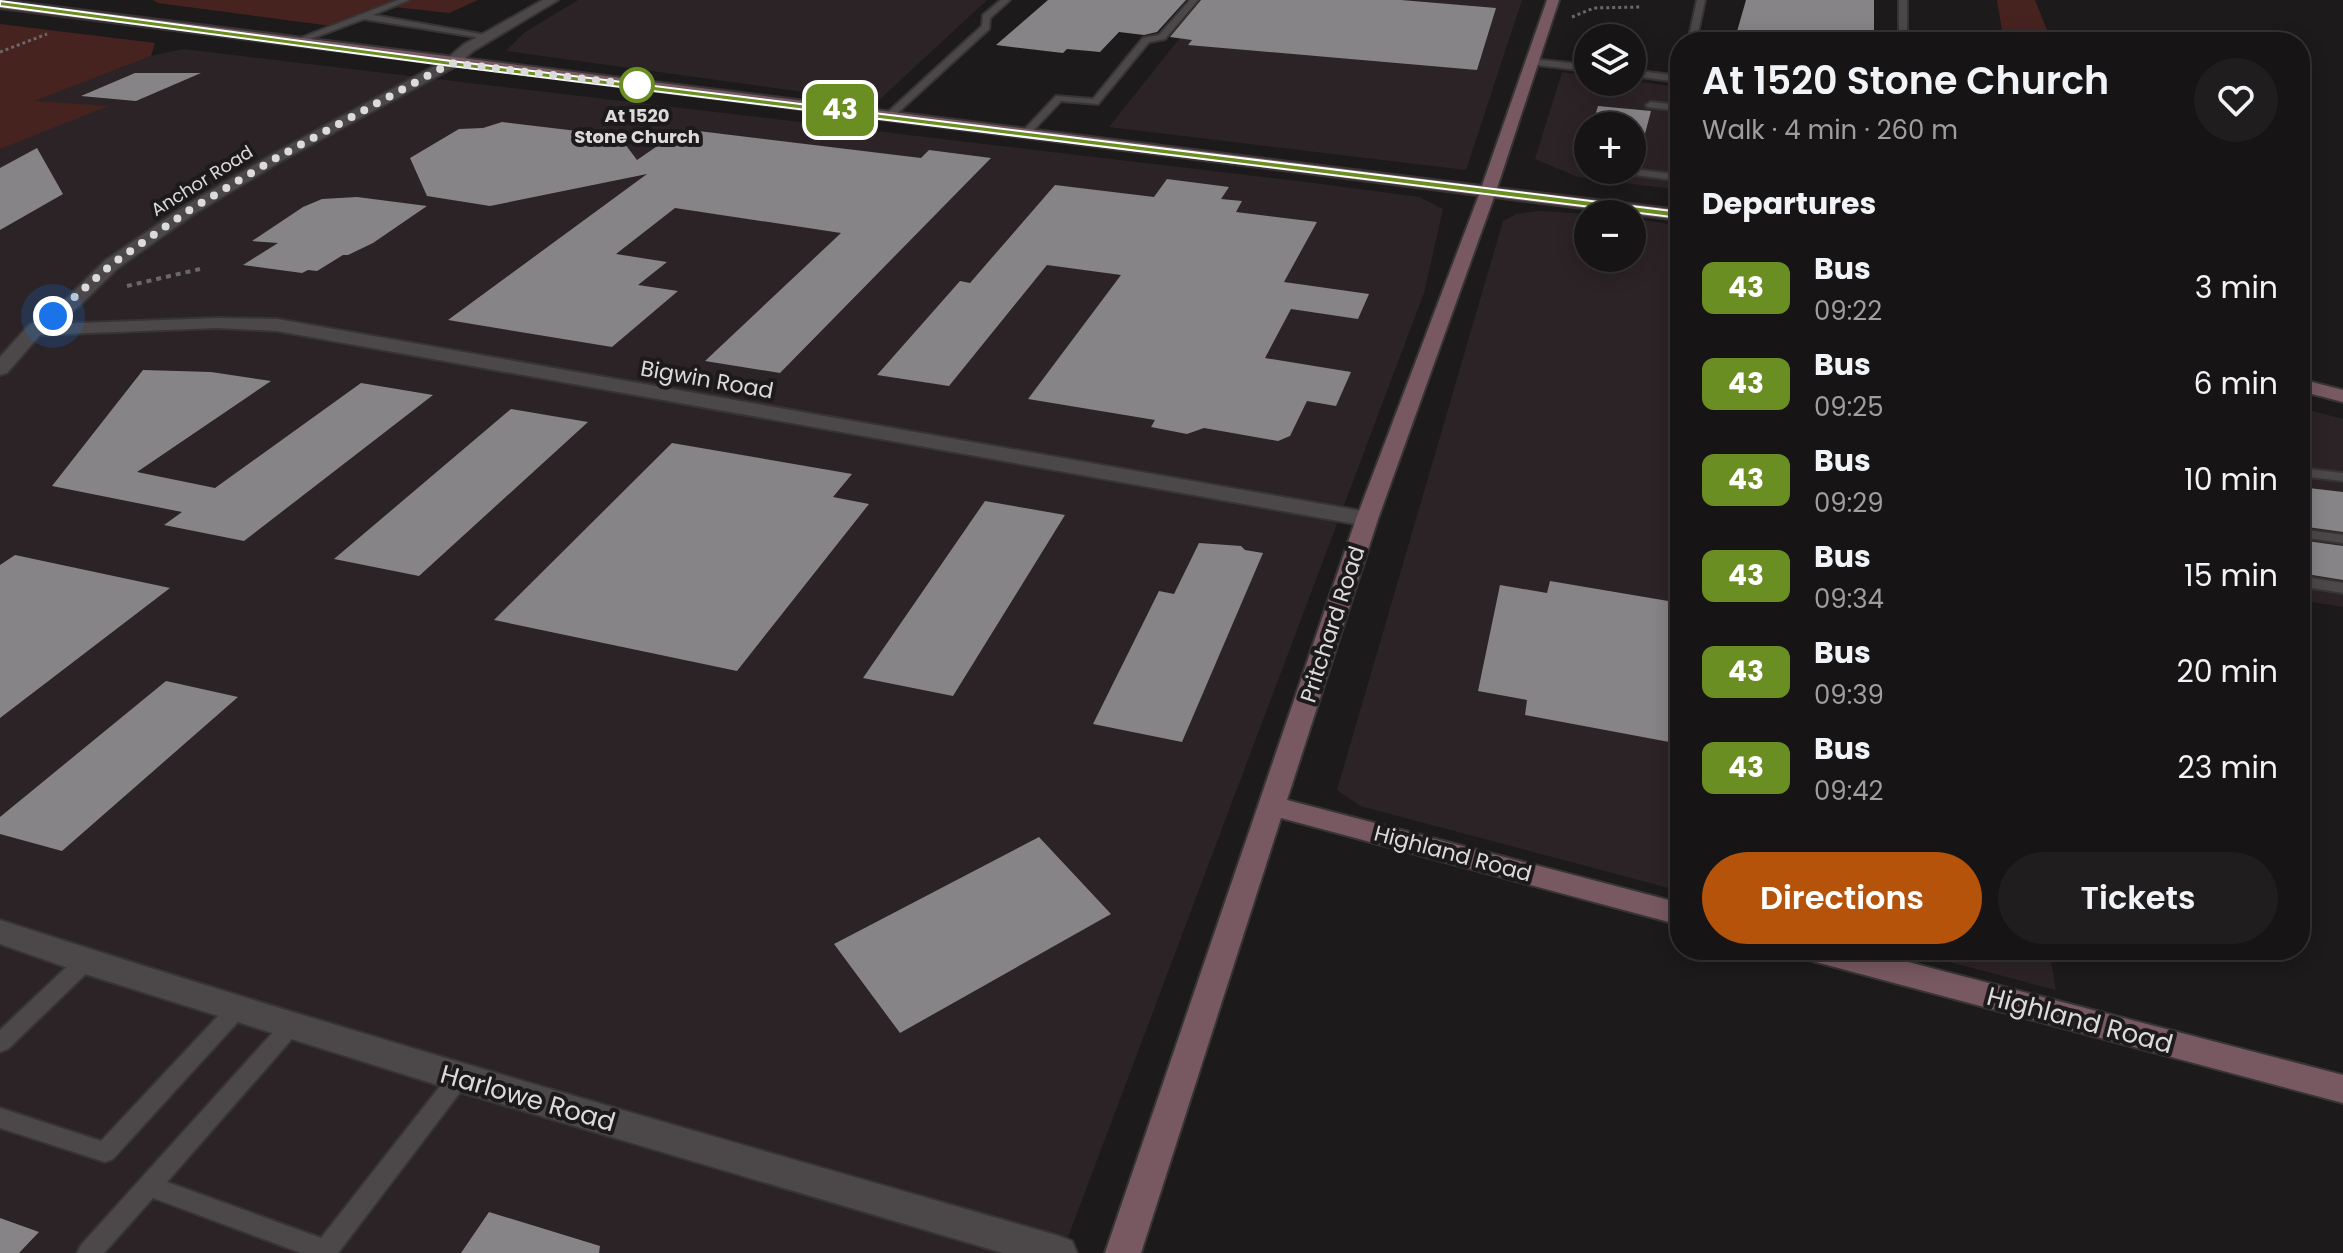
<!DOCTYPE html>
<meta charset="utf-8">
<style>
:root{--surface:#161414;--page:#1f1d1d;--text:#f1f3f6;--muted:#9e9ea0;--line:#353334;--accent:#b45309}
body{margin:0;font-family:Poppins,sans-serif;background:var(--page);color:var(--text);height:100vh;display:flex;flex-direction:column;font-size:30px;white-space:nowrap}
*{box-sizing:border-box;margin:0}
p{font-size:26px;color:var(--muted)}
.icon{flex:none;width:44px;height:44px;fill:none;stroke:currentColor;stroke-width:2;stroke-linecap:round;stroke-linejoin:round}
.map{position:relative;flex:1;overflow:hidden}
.side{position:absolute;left:1670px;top:32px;width:640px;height:928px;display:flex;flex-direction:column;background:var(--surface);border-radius:32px;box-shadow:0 4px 20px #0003,0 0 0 2px var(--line)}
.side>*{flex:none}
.badge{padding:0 16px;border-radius:12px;font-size:28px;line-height:52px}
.fabs{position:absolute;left:1574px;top:24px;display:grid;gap:16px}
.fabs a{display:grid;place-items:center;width:72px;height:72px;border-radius:50%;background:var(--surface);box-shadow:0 4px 20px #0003,0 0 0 2px var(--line);font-size:40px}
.you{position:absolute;width:40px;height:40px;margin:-20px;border:6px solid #fff;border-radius:50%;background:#1a73e8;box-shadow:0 0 0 12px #1a73e833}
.map>.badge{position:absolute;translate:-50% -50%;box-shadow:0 0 0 4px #fff}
h2{padding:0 32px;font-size:30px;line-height:72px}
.round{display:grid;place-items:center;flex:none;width:84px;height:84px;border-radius:42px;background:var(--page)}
.overview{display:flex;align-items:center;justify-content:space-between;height:136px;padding:0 32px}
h1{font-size:38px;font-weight:600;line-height:60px}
.action{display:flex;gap:16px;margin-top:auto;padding:16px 32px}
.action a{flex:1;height:92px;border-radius:48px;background:var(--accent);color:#fff;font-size:32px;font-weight:600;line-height:92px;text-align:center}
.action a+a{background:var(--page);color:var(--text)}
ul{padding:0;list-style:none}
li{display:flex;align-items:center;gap:24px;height:96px;padding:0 32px}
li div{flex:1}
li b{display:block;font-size:30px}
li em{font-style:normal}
li .badge{min-width:88px;font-weight:700;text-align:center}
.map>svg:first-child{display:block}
</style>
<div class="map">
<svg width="2343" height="1253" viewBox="0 0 2343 1253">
<rect width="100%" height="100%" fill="#1d1a1b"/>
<!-- built -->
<path fill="#2c2327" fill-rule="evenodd" d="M578,0h409l-110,102 -371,-51 19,-19z
M1210,0h312l-56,170 -357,-43z
M183,49l1123,133 113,15 24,12 -19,84 -362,960h-1062v-1129l32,-23 119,-45z
M1562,72l26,4v6l44,-1 48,6v103l-102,-13 -43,-18zM1588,126h44v44h-44z
M1539,211l49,3v44h44v-40l48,8v665l-320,-85 -23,-16 166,-569 13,-7z
M2300,408l43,11v188l-43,-7z
M1904,950h145l7,40z"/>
<!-- green -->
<path fill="#472320" d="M153,0h325l-29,13 -64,-7 -46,21 -181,-24z
M1997,0h38l17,42h-48z
M0,24l155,19 -4,13 -117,45 74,5 -108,43z"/>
<!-- building -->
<path fill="#878487" d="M1048,0h138l-29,32 -13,3 -25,-3 -19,20 -33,-3 -4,4 -67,-8z
M1201,0h200l95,8 -19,62 -289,-25 4,-5 -22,-3z
M1746,0h128v42h-140z
M135,73h66l-65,28 -55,-5z
M1598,106l53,5 -11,42 -8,-1v-26h-40z
M502,122l117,14 18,24 45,-31 239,29 8,-8 62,8 -211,215 -75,-12 136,-128 -166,-25 -59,46 51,8 -29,23 40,6 -66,56 -164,-27 199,-146 -157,32 -63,-10 -17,-38 49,-29 24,-1z
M37,148l26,46 -63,36v-62z
M1167,179l62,8 -8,12 21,2 -6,11 81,10 -33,60 85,12 -11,25 -67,-10 -26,49 86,14 -15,34 -29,-5 -17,35 -12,5 -74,-13 -17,6 -36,-7 4,-7 -127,-21 93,-124 -74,-10 -98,121 -72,-11 83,-94 10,2 85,-98 99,12z
M357,197l70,9 -54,37 -25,12h-5l-26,16 -9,-1 -6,3 -59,-8 35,-22 -26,-2 51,-34 19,-8z
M143,370l68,2 60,9 -134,91 78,16 146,-105 72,12 -189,146 -80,-16 18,-13 -130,-26z
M511,409l77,13 -169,154 -85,-17z
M672,443l180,31 -19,23 36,7 -132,167 -243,-51z
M2300,487l43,5v40l-43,-6z
M985,501l80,14 -112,181 -90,-18z
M2300,540l43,6v34l-43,-7z
M1199,543l42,3 4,4 18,3 -81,189 -89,-18 66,-133 15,3z
M15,555l155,33 -170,130v-153z
M1550,581l130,22v141l-155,-29 2,-15 -49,-9 22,-106 47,8z
M166,681l72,16 -176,154 -62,-17v-17z
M1039,837l72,77 -211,119 -66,-89z
M489,1212l111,34 -1,7h-138z
M0,1218l39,14 -20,21h-19z"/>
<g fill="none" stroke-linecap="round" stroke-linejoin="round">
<defs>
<path id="lane" d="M398,0h11l-36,15 119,21 -4,3 -124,-20 -67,25 -7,-2z
M1001,0h9l-20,18 -1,11 -96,88h-6v-4l95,-87 1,-11z
M1190,0h8l-33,39 -16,3 -51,62 -37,-3 -32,34h-6v-4l33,-35 37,3 50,-61 16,-3z
M1697,0h8l-9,42h-8z
M1899,0h8v42h-8z
M1532,59l56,6v6l-59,-7 -1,-2z
M1632,70l48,6v6l-48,-6z
M1651,102l29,3v6l-32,-4 -2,-2z
M1633,169l47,6v6l-51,-7v-4z
M2300,468l43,5v8l-43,-5z
M2300,529l43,6v8l-43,-6z
M2300,576l43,7v10l-43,-7z
M85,954l7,2 3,6 -3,6 -84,81 -8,3v-22l78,-74z
M239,999l7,2 3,6 -3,6 -133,146 -8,3 -105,-34v-20l101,33 131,-140z
M291,1017l7,3 4,6 -4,6 -131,150 154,56 131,-167 8,-2 8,2 3,7 -133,175h-37l-148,-55 -49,55h-27l4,-8 203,-225z"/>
<path id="street" d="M543,0h15l-85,51 -17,15 -173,94 -89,54 -76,54 -40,39 -23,17 162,-6 60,1 1090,193 11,7 -11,7 -1090,-195 -60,-3 -177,7 -33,38 -7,2v-18l28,-31 38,-27 40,-39 76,-52 91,-54 173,-94 17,-15z
M0,920c351,114 705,214 1059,316l13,5 5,12h-74l-543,-161 -375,-118 -85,-30z"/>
<path id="secondary" d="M0,0l1482,186 65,-186h12l-62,188 183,22v10l-186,-23 -116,322 -91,281 393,103v22l-399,-107 -140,435h-36l251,-734 123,-324 -1479,-187z
M2300,379l43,11v12l-43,-11z
M1801,950h61l481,125v28l-527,-141 -11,-4z"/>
</defs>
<!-- lane casing -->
<use href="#lane" stroke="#363435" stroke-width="4"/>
<!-- street casing -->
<use href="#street" stroke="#363435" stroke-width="4"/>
<!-- secondary casing -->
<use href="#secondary" stroke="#363435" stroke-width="4"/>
<!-- path-far1 -->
<path stroke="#6a6869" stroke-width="3" stroke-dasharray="3 3" stroke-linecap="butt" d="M1572,17l22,-9 47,-1
M0,52l47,-18"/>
<!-- path -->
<path stroke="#6a6869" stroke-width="4" stroke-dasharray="5 5" stroke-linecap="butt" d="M127,286l73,-17"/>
<!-- lane -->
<use href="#lane" fill="#4c484a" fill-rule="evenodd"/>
<!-- street -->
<use href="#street" fill="#4c484a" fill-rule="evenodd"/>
<!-- secondary -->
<use href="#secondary" fill="#785961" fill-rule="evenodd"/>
</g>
<!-- line -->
<path fill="#6b8e23" stroke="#fff" stroke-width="2" d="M0,1l451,60 1229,151 5,3 -5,3 -1229,-152 -451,-60z"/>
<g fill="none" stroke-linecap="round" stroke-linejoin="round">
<!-- walk -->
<path stroke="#dcdadb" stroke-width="8" stroke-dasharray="0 14.4" d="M53,316l59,-52 76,-53 90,-54 173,-94 186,22"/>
</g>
<!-- markers -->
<circle fill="#fff" stroke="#6b8e23" stroke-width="4" cx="637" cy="85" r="16"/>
<g text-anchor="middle" stroke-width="8" stroke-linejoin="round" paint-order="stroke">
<!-- far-stop labels -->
<g font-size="18" font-weight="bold" fill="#dcdadb" stroke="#1d1a1b">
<text x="637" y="122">At 1520<tspan x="637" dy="21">Stone Church</tspan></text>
</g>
<!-- far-street labels -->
<g font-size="18" fill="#dcdadb" stroke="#1d1a1b">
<text transform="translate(202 181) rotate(-32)" y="6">Anchor Road</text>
</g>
<!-- street labels -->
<g font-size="22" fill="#dcdadb" stroke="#1d1a1b">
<text transform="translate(707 379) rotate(10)" y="8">Bigwin Road</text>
<text transform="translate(1332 624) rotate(-72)" y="8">Pritchard Road</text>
<text transform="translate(1453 853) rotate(15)" y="8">Highland Road</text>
</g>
<!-- near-street labels -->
<g font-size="26" fill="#dcdadb" stroke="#1d1a1b">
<text transform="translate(2080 1020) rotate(15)" y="9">Highland Road</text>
<text transform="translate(528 1098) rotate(16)" y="9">Harlowe Road</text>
</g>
</g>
</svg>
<div class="fabs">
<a><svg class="icon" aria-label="layers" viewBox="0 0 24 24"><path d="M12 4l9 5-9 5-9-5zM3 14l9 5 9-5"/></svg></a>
<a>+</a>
<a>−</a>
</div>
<div class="you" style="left:53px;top:316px"></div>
<b class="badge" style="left:840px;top:110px;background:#6b8e23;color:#fff">43</b>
<section class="side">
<div class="overview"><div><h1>At 1520 Stone Church</h1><p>Walk · 4 min · 260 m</p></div><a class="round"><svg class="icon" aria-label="heart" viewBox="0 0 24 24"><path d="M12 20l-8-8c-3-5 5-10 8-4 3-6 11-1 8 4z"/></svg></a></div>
<h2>Departures</h2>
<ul>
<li><span class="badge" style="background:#6b8e23;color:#fff">43</span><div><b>Bus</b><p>09:22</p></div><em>3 min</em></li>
<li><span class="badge" style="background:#6b8e23;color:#fff">43</span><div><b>Bus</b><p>09:25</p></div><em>6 min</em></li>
<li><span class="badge" style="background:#6b8e23;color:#fff">43</span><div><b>Bus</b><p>09:29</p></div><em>10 min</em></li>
<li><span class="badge" style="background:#6b8e23;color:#fff">43</span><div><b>Bus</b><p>09:34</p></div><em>15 min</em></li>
<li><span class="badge" style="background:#6b8e23;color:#fff">43</span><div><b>Bus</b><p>09:39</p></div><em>20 min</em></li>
<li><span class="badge" style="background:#6b8e23;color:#fff">43</span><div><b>Bus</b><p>09:42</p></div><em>23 min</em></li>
</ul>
<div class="action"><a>Directions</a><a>Tickets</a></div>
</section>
</div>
